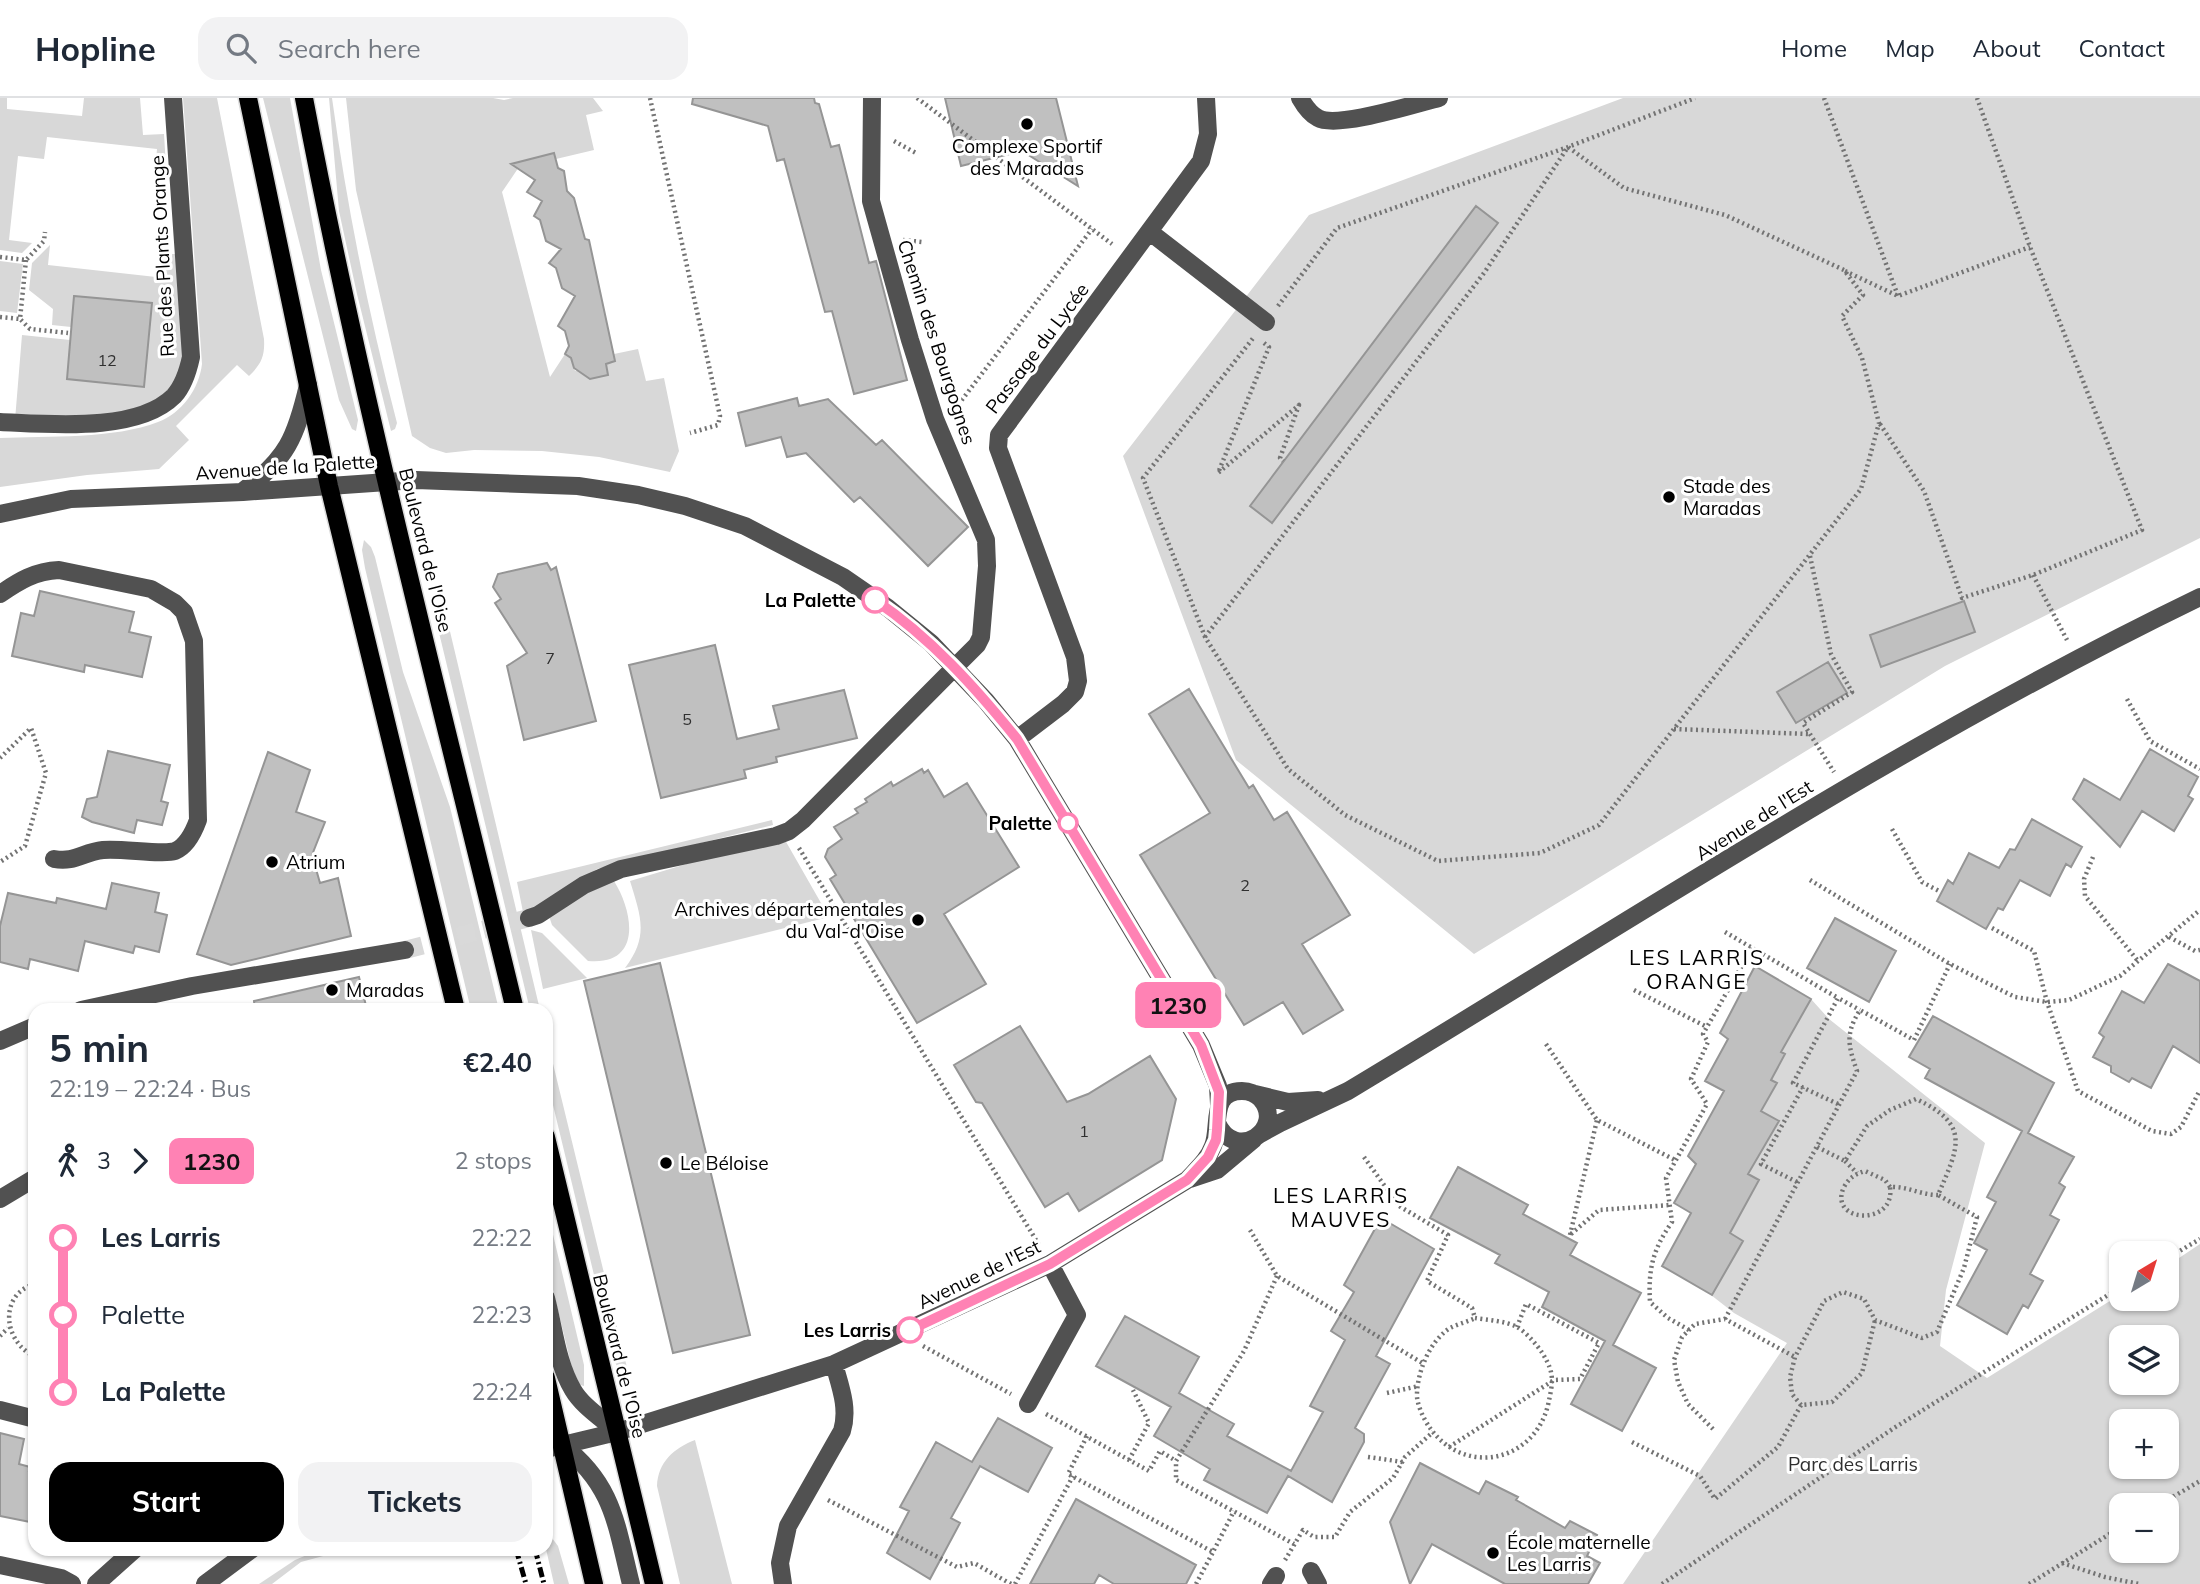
<!DOCTYPE html>
<meta charset="utf-8">
<style>
:root{--surface:#fff;--page:#f2f2f3;--text:#1f2937;--muted:#747a83;--line:#e0e1e3;--accent:#000}
body{margin:0;font-family:Mulish,sans-serif;background:var(--page);color:var(--text);height:100vh;display:flex;flex-direction:column;font-size:26px;white-space:nowrap}
*{box-sizing:border-box;margin:0}
p{font-size:23px;color:var(--muted)}
.icon{flex:none;width:38px;height:38px;fill:none;stroke:currentColor;stroke-width:2;stroke-linecap:round;stroke-linejoin:round}
.map{position:relative;flex:1;overflow:hidden}
.drawer{position:absolute;left:28px;top:905px;width:525px;height:553px;display:flex;flex-direction:column;background:var(--surface);border-radius:21px;box-shadow:0 2px 5px #0004}
.drawer>*{flex:none}
.badge{padding:0 14px;border-radius:10px;font-size:24px;line-height:46px}
.needle{width:46px;rotate:38deg}
.fabs{position:absolute;left:2109px;top:1143px;display:grid;gap:14px}
.fabs a{display:grid;place-items:center;width:70px;height:70px;border-radius:14px;background:var(--surface);box-shadow:0 2px 5px #0004;font-size:35px}
.map>.badge{position:absolute;translate:-50% -50%;box-shadow:0 0 0 4px #fff}
.legs{display:flex;align-items:center;gap:10px;height:77px;padding:0 21px;font-size:23px}
.legs p{margin-inline-start:auto}
.overview{display:flex;align-items:center;justify-content:space-between;height:119px;padding:0 21px}
h1{font-size:38px;font-weight:700;line-height:52px}
.button{display:flex;gap:14px;margin-top:auto;padding:14px 21px}
.button a{flex:1;height:80px;border-radius:21px;background:var(--accent);color:#fff;font-size:28px;font-weight:700;line-height:80px;text-align:center}
.button a+a{background:var(--page);color:var(--text)}
ul{padding:0 21px;list-style:none}
li{display:flex;align-items:center;gap:24px;height:77px;font-size:26px}
li i{display:grid;place-items:center;width:10px;height:100%;margin:0 9px;background:currentColor}
li i::after{content:'';width:18px;height:18px;margin:-9px;border:5px solid;border-radius:50%;background:var(--surface)}
li p{margin-inline-start:auto}
li:first-child i{background:linear-gradient(#0000 50%,currentColor 0)}
li:last-child i{background:linear-gradient(currentColor 50%,#0000 0)}
header{display:flex;align-items:center;gap:42px;box-sizing:border-box;height:98px;padding:0 35px;background:var(--surface);border-bottom:2px solid var(--line)}
header strong{font-size:33px}
nav{display:flex;gap:38px;margin-inline-start:auto;font-size:24px}
.search{width:490px;height:63px;background:var(--page);display:flex;align-items:center;gap:18px;box-sizing:border-box;padding:0 24px;border-radius:21px;color:var(--muted);font-size:26px}
.map>svg:first-child{display:block}
</style>
<header>
<strong>Hopline</strong>
<div class="search"><svg class="icon" aria-label="search" viewBox="0 0 24 24"><circle cx="10" cy="10" r="6"/><path d="M15 15l6 6"/></svg>Search here</div>
<nav><a>Home</a><a>Map</a><a>About</a><a>Contact</a></nav>
</header>
<div class="map">
<svg width="2200" height="1486" viewBox="0 0 2200 1486">
<rect width="100%" height="100%" fill="#fff"/>
<!-- green -->
<path fill="#d8d8d8" fill-rule="evenodd" d="M0,0h7v11l75,7 2,-18h56l3,37 21,-1 2,33 -5,4h-6l2,-22 -110,-12 -3,22 -26,-3 -9,84 23,3 -10,10 -22,-3z
M183,0h34l47,241c1,18 -3,25 -15,37l-12,-11 -61,61 13,14 -30,29 -72,6 -87,12v-49c47,-2 115,1 158,-16 24,-9 41,-33 44,-58z
M263,0h27l31,172 37,150 -2,11 -4,-2 -13,-29z
M329,0h3c15,109 37,218 65,325l-2,6 -4,2 -34,-137 -18,-83z
M346,0h147l11,2 9,-2h80l10,13 -17,4 8,35 -38,9 -3,-6 -30,8 -21,31 48,185 15,-23 6,4 4,13 8,-2 1,6 6,4 16,-15 9,-3 -1,-7 24,-5 8,32 18,-3 15,73 -9,21 -71,-15 -57,-6 -68,-1 -28,3 -16,-5 -18,-12 -56,-246z
M1623,0h577v440l-255,128 -471,288 -238,-194 -113,-304 186,-241z
M50,147l-2,20 117,13 2,-24h10l8,108 -13,24 -17,16 -20,8 -23,4 -97,6 7,-85 48,5 -3,39 77,8 8,-84 -77,-7 -4,31 -19,-2 1,-16 -24,-19 3,-27z
M0,163l23,3 -6,49 -17,-2z
M364,442l7,7 4,10 28,115 47,135 49,203h-28l-106,-442 -3,-18z
M435,518l13,7 92,387h-10z
M772,722l1,5 -176,44 -55,35 -19,8 -6,-30z
M785,742l44,77 -204,51c24,-32 16,-51 5,-87l73,-22z
M614,783c20,32 28,85 -26,80l-36,-36 -3,-9 18,-14z
M531,832l11,3 45,45 -44,11z
M1811,901l18,20 156,124 -39,147 -6,56 47,32 134,-84v4h45l1,-32 33,-22v340h-577l164,-241 -53,-30 -23,-18 31,-54 -18,-11 35,-50 -15,-9 19,-23 16,-27 -18,-10 16,-27 -6,-4 14,-26 -10,-6zM2121,1239h45v45h-45zM2121,1323h45v45h-45zM2121,1407h45v45h-45z
M546,937l85,349 -9,-7 -7,-15 -69,-286z
M546,1107l38,160v21l-4,-1 -8,-17 -26,-107z
M695,1342l37,144h-52l-23,-98c1,-24 17,-38 38,-46z
M546,1432l12,16 11,38h-15l-8,-35z
M321,1451h28l-48,13 -29,22h-13l36,-24z"/>
<!-- building -->
<path fill="#c0c0c0" stroke="#959595" stroke-width="2" d="M693,0h121l1,5 4,1 12,43 8,-2 30,118 7,-2 31,119 -53,14 -22,-83 -7,1 -41,-153 -7,2 -9,-35 -76,-22z
M945,0h111l22,88 -56,-35 -61,15z
M554,55l4,15 6,3 3,20 7,7 11,41 4,1 26,121 -9,3 2,11 -18,4 -16,-11 -3,-10 -6,-4 4,-8 -4,-15 -7,-5 17,-30 -13,-8 -6,-20 -7,-5 12,-14 -15,-8 -6,-21 -6,-4 8,-15 -15,-9 8,-12 -24,-16z
M1476,108l22,17 -226,300 -22,-17z
M74,198l78,7 -8,84 -77,-8z
M797,300l2,8 29,-7 48,46 6,-5 86,87 -40,39 -68,-69 -6,5 -48,-49 -19,4 -6,-20 -35,9 -8,-33z
M547,465l4,7 5,-3 40,154 -72,19 -17,-74 20,-13 -32,-50 6,-4 -8,-12 5,-13z
M40,493l94,21 -5,20 22,5 -9,40 -57,-12 -1,7 -72,-16 9,-43 13,3z
M1964,503l11,31 -94,35 -11,-32z
M715,547l22,94 42,-10 -6,-23 71,-16 13,48 -81,19 1,5 -33,8 2,8 -85,20 -32,-133z
M1828,564l19,31 -51,30 -19,-31z
M1189,591l60,99 4,-3 21,35 13,-8 63,103 -48,29 41,66 -40,24 -20,-32 -39,23 -104,-170 70,-42 -61,-99z
M2150,651l48,28 -10,19 5,3 -19,32 -32,-20 -22,36 -47,-48 11,-20 36,21z
M108,653l62,14 -9,36 7,2 -6,22 -25,-5 -3,13 -42,-11 -10,-5 5,-18 10,-2z
M268,654l42,18 -14,42 29,10 -13,33 8,28 18,-5 13,58 -120,29 -34,-11z
M922,671l2,4 4,-3 16,27 23,-14 52,84 -75,47 42,70 -69,39 -87,-144 6,-4 -11,-18 3,-8 14,-10 -8,-12 24,-14 -3,-4 12,-7 -2,-3 26,-17 2,4z
M2032,721l50,28 -11,20 -5,-3 -16,32 -30,-16 -17,30 -5,-2 -12,21 -49,-28 11,-21 5,4 16,-31 30,15 11,-19 5,1z
M112,785l47,10 -4,19 12,3 -8,37 -24,-6 -2,7 -48,-12 -7,30 -48,-12 -2,10 -28,-7v-36l8,-33 48,10 1,-5 49,11z
M1835,820l61,33 -27,51 -62,-34z
M660,865l90,372 -77,18 -89,-372z
M2168,866l32,17v82l-27,-17 -22,42 -19,-10 -3,4 -18,-10v-6l-18,-9 11,-20 -5,-4 23,-42 22,12z
M1755,868l56,33 -30,53 4,2 -14,26 6,3 -16,28 18,10 -31,53 11,6 -29,53 13,8 -31,54 -50,-29 29,-53 -17,-10 22,-39 -8,-8 36,-65 -19,-10 23,-42 -8,-6z
M359,879l8,33h-112l-1,-9z
M1933,918l121,67 -26,50 46,24 -15,26 6,4 -15,28 9,5 -29,54 13,7 -15,27 -5,-3 -16,29 -50,-29 30,-55 -13,-7 22,-41 -9,-5 35,-66 -97,-53 5,-9 -21,-12z
M1020,928l47,76 21,-8 62,-38 26,43 -14,61 -83,51 -11,-18 -23,14 -63,-104 -6,-1 -22,-37z
M1458,1069l70,38 -5,9 54,29 -7,12 71,38 -28,52 43,23 -34,63 -51,-27 34,-63 -63,-34 7,-15 -54,-29 5,-8 -70,-37z
M1381,1120l53,31 -58,107 14,8 -35,64 9,6v8l-32,60 -44,-26 -21,37 -63,-33 6,-11 -56,-33 17,-29 -75,-41 29,-50 74,41 -20,36 55,31 -7,12 64,35 32,-59 -13,-6 35,-66 -14,-9 23,-39 -10,-7z
M998,1320l54,30 -24,44 -48,-26 -29,52 9,5 -30,56 -43,-26 22,-42 -9,-4 36,-65 36,20z
M0,1335l24,6 -5,25 11,3 -1,4 6,1v51l-35,-7z
M1420,1365l59,31 7,-13 32,16 -2,3 49,28 5,-7 27,14 -10,21 13,7 -12,21h-83l-73,-40 -22,40 -20,-62z
M1076,1401l120,66 -10,19h-72l-15,-9 -5,9h-64z"/>
<g fill="none" stroke-linecap="round" stroke-linejoin="round">
<!-- minor-tunnel -->
<path stroke="#d9d9d9" stroke-width="18" stroke-dasharray="18 9" stroke-linecap="butt" d="M405,852l124,-32"/>
<defs>
<path id="major" d="M248,0l81,388 127,524
M304,0c58,306 138,609 211,912
M546,1039l108,447
M546,1280l48,206"/>
</defs>
<!-- major casing -->
<use href="#major" stroke="#dbdbdb" stroke-width="21"/>
<!-- path -->
<path stroke="#737373" stroke-width="4.5" stroke-dasharray="2 3.5" stroke-linecap="butt" d="M650,0l70,318 -2,9 -28,8
M917,0l195,146
M1824,0l74,198
M894,43l22,12
M903,142l19,2
M0,159l26,3 18,-19 1,-9
M26,162l-6,59 10,10 38,4
M1845,173l53,25 132,-49
M1278,208l59,-78 231,-81 127,-49
M0,219l20,2
M1264,245l5,4 -51,126 81,-68 -19,53 3,3
M955,311l137,-180
M1880,326l44,67 38,107 71,-23 109,-45 -112,-283 -53,-149
M1810,458l21,98 21,38 -49,31 31,49
M2033,477l34,65
M1205,539l279,-364 84,-126 56,41 101,27 119,55 19,25 -21,21 20,42 17,65 -18,66 -262,336 -59,28 -102,8 -93,-46 -57,-46 -83,-132 -62,-159 111,-141
M2127,601l23,42 50,28
M1674,631l134,5
M0,660l31,-30 15,45 -21,73 -25,16
M1892,731l30,53 17,9
M799,750l240,397
M2093,759l-9,22 1,17 53,65
M1810,782l140,84 45,23 20,10 32,5 22,-2 51,-24 80,-66
M1992,830l42,23 13,51 31,89 74,40 19,3 10,-7 19,-37
M1725,834l113,66
M2169,839l26,14 5,-1
M1634,892l73,37
M1546,946l51,76 78,40
M1838,1006l-45,-21 45,-85 22,12
M1364,1059l35,49 49,29 -21,46 45,27 3,10
M1845,1063l12,12
M1797,1084l-36,-18 42,-77
M1890,1089l-5,-7 -20,-9c-10,3 -16,7 -21,16 -17,36 52,40 46,0 17,-1 31,8 48,8
M1250,1132l27,46 147,88
M1571,1136l28,-24 71,-5
M1570,1137l27,-115
M2166,1161l34,-20
M1277,1178l-33,75 -68,110v19l118,64
M35,1186c-35,9 -34,56 0,73
M1475,1220c13,2 31,3 42,9 10,6 20,18 26,27 12,20 10,28 5,51 -14,57 -83,72 -118,23 -6,-8 -14,-25 -13,-35 1,-23 13,-52 33,-65 8,-4 17,-6 25,-10z
M1725,1221l132,-248c-9,-26 -12,-37 3,-61l54,30 36,-76
M1689,1232l-21,-12 -18,-16c-2,-33 3,-53 22,-80l-6,-44 41,-74 -16,-25 17,-37 -5,-8 49,-86
M0,1238l8,-8
M923,1248l88,48
M1387,1295l32,-7
M1801,1307l-9,-11 -2,-17 5,-20 29,-56 19,-9 21,7 11,21 47,18 15,-6 27,-64 13,-51 -39,-22c20,-47 34,-70 -22,-96l-26,11 -23,16 -22,35 -30,-15
M1046,1316l103,57 11,-20 16,10
M1713,1331l-25,-25 -10,-22 -4,-22 8,-23 13,-13 30,-5 70,38
M1087,1338l-19,38 145,78 21,-41
M1632,1344l68,34 15,23 63,-52 23,-42 31,-3 30,-29 13,-53
M1449,1349l105,-67 26,-1 19,-36 -73,-39 -9,23
M1368,1359l35,5
M1129,1362l20,-37 -16,-33
M828,1402l129,67 17,-4 37,21
M2159,1407l41,-24
M1285,1462l18,-30 11,7h21l15,-25 43,-34 12,-21 28,-25
M2062,1465l43,14 34,7
M1015,1486l58,-108
M1196,1486l17,-32
M1662,1486l232,-156 227,-141
M2029,1486l92,-57"/>
<!-- minor -->
<path stroke="#515151" stroke-width="18" d="M1300,0c4,7 10,16 18,20 19,11 97,-14 121,-20
M1150,134l116,90
M0,324c49,2 137,11 174,-26 10,-11 14,-25 17,-39l-18,-259
M243,393c44,-32 53,-54 65,-106
M0,416l71,-15 172,-7 173,-12 162,6 60,9 47,11 60,20 98,51 45,31 43,35 55,58 31,38 184,306 17,41 1,18
M0,496c19,-13 35,-23 59,-24l92,19 24,14 9,9 10,29 4,179c-4,11 -11,26 -23,31 -12,4 -55,-3 -72,-1 -20,2 -28,13 -49,9
M1017,641l46,-35 12,-12 3,-11 -3,-24 -77,-209 1,-13 202,-274 7,-27 -2,-36
M529,820l9,-3 46,-30 37,-16 155,-33 13,-5 14,-11 152,-153 22,-22 4,-8 6,-71 -1,-26 -51,-121 -25,-79 -39,-139 1,-103
M81,912l111,-24 213,-36
M0,943l35,-15
M1255,996l33,8 30,-2
M1260,1036l20,-11 68,-32c281,-169 556,-351 852,-494
M1190,1081l27,-9 37,-31
M0,1101l35,-21
M546,1200c8,30 11,65 27,92 10,17 30,29 44,42
M1028,1306l49,-89 -27,-51
M0,1312l35,9
M562,1347c52,40 54,80 69,139
M546,1351l71,-17 217,-68 216,-100 137,-84c10,-11 21,-20 26,-34 8,-19 -4,-55 29,-55 7,0 14,3 19,8 25,29 -25,65 -44,24
M0,1467l61,13 11,6
M1311,1473l7,13
M96,1486l39,-35
M205,1486l47,-35
M783,1486l-3,-21 8,-37 54,-95c7,-23 -2,-45 -8,-67
M1271,1486l5,-8"/>
<!-- major -->
<use href="#major" stroke="#000" stroke-width="18"/>
<!-- rail -->
<path stroke="#000" stroke-width="5" stroke-dasharray="10 3.5 2 3.5" stroke-linecap="butt" d="M516,1451l10,35
M535,1451l9,35"/>
</g>
<g fill="none" stroke-linecap="round" stroke-linejoin="round">
<defs>
<path id="line-1" d="M875,502c56,38 100,87 142,139l184,306 18,47 -2,38 -1,10 -8,17 -21,23 -137,84 -140,66"/>
</defs>
<!-- line-1 casing -->
<use href="#line-1" stroke="#fff" stroke-width="16"/>
<!-- line-1 -->
<use href="#line-1" stroke="#ff82b4" stroke-width="10"/>
</g>
<!-- markers -->
<g fill="#000" stroke="#fff" stroke-width="2.5">
<circle cx="1027" cy="26" r="7"/>
<circle cx="1669" cy="399" r="7"/>
<circle cx="272" cy="764" r="7"/>
<circle cx="918" cy="822" r="7"/>
<circle cx="332" cy="892" r="7"/>
<circle cx="666" cy="1065" r="7"/>
<circle cx="1493" cy="1455" r="7"/>
</g>
<g fill="#fff" stroke="#ff82b4" stroke-width="3.5">
<circle cx="875" cy="502" r="12"/>
<circle cx="1068" cy="725" r="9"/>
<circle cx="910" cy="1232" r="12"/>
</g>
<g text-anchor="middle" stroke-width="6" stroke-linejoin="round" paint-order="stroke">
<!-- number labels -->
<g font-size="16" fill="#303030">
<text x="107" y="268">12</text>
<text x="550" y="566">7</text>
<text x="687" y="627">5</text>
<text x="1245" y="793">2</text>
<text x="1084" y="1039">1</text>
</g>
<!-- poi labels -->
<g font-size="19" fill="#000" stroke="#fff" text-anchor="start">
<text x="1027" y="55" text-anchor="middle">Complexe Sportif<tspan x="1027" dy="22">des Maradas</tspan></text>
<text x="1683" y="395">Stade des<tspan x="1683" dy="22">Maradas</tspan></text>
<text x="286" y="771">Atrium</text>
<text x="904" y="818" text-anchor="end">Archives départementales<tspan x="904" dy="22">du Val-d'Oise</tspan></text>
<text x="346" y="899">Maradas</text>
<text x="680" y="1072">Le Béloise</text>
<text x="1507" y="1451">École maternelle<tspan x="1507" dy="22">Les Larris</tspan></text>
</g>
<!-- street labels -->
<g font-size="19" fill="#000" stroke="#fff">
<text transform="translate(162 158) rotate(-93)" y="7">Rue des Plants Orange</text>
<text transform="translate(937 244) rotate(72)" y="7">Chemin des Bourgognes</text>
<text transform="translate(1037 250) rotate(-53)" y="7">Passage du Lycée</text>
<text transform="translate(285 369) rotate(-4)" y="7">Avenue de la Palette</text>
<text transform="translate(426 452) rotate(76)" y="7">Boulevard de l'Oise</text>
<text transform="translate(1754 722) rotate(-32)" y="7">Avenue de l'Est</text>
<text transform="translate(979 1176) rotate(-26)" y="7">Avenue de l'Est</text>
<text transform="translate(620 1258) rotate(76)" y="7">Boulevard de l'Oise</text>
</g>
<!-- stop labels -->
<g font-size="19" font-weight="bold" fill="#000" stroke="#fff" text-anchor="end">
<text x="856" y="509">La Palette</text>
<text x="1052" y="732">Palette</text>
<text x="891" y="1239">Les Larris</text>
</g>
<!-- park labels -->
<g font-size="19" fill="#2f2f2f" stroke="#fff">
<text x="1853" y="1373">Parc des Larris</text>
</g>
<!-- neighbourhood labels -->
<g font-size="21" letter-spacing="2" fill="#000" stroke="#fff">
<text x="1697" y="867">LES LARRIS<tspan x="1697" dy="24">ORANGE</tspan></text>
<text x="1341" y="1105">LES LARRIS<tspan x="1341" dy="24">MAUVES</tspan></text>
</g>
</g>
</svg>
<div class="fabs">
<a><svg class="needle" viewBox="-14 -14 28 28"><path d="M0-13l5 13h-10z" fill="#e53935"/><path d="M0 13l5-13h-10z" fill="#747a83"/></svg></a>
<a><svg class="icon" aria-label="layers" viewBox="0 0 24 24"><path d="M12 4l9 5-9 5-9-5zM3 14l9 5 9-5"/></svg></a>
<a>+</a>
<a>−</a>
</div>
<b class="badge" style="left:1178px;top:907px;background:#ff82b4;color:#111">1230</b>
<section class="drawer">
<div class="overview"><div><h1>5 min</h1><p>22:19 – 22:24 · Bus</p></div><b>€2.40</b></div>
<div class="legs"><svg class="icon" aria-label="walk" viewBox="0 0 24 24"><circle cx="13" cy="4" r="2"/><path d="M13 8l-2 6 4 7M11 14l-3 7M7 12l3-4h3l4 4"/></svg>3<svg class="icon" aria-label="forward" viewBox="0 0 24 24"><path d="M9 5l7 7-7 7"/></svg><b class="badge" style="background:#ff82b4;color:#111">1230</b><p>2 stops</p></div>
<ul>
<li><i style="color:#ff82b4"></i><b>Les Larris</b><p>22:22</p></li>
<li><i style="color:#ff82b4"></i><span>Palette</span><p>22:23</p></li>
<li><i style="color:#ff82b4"></i><b>La Palette</b><p>22:24</p></li>
</ul>
<div class="button"><a>Start</a><a>Tickets</a></div>
</section>
</div>
